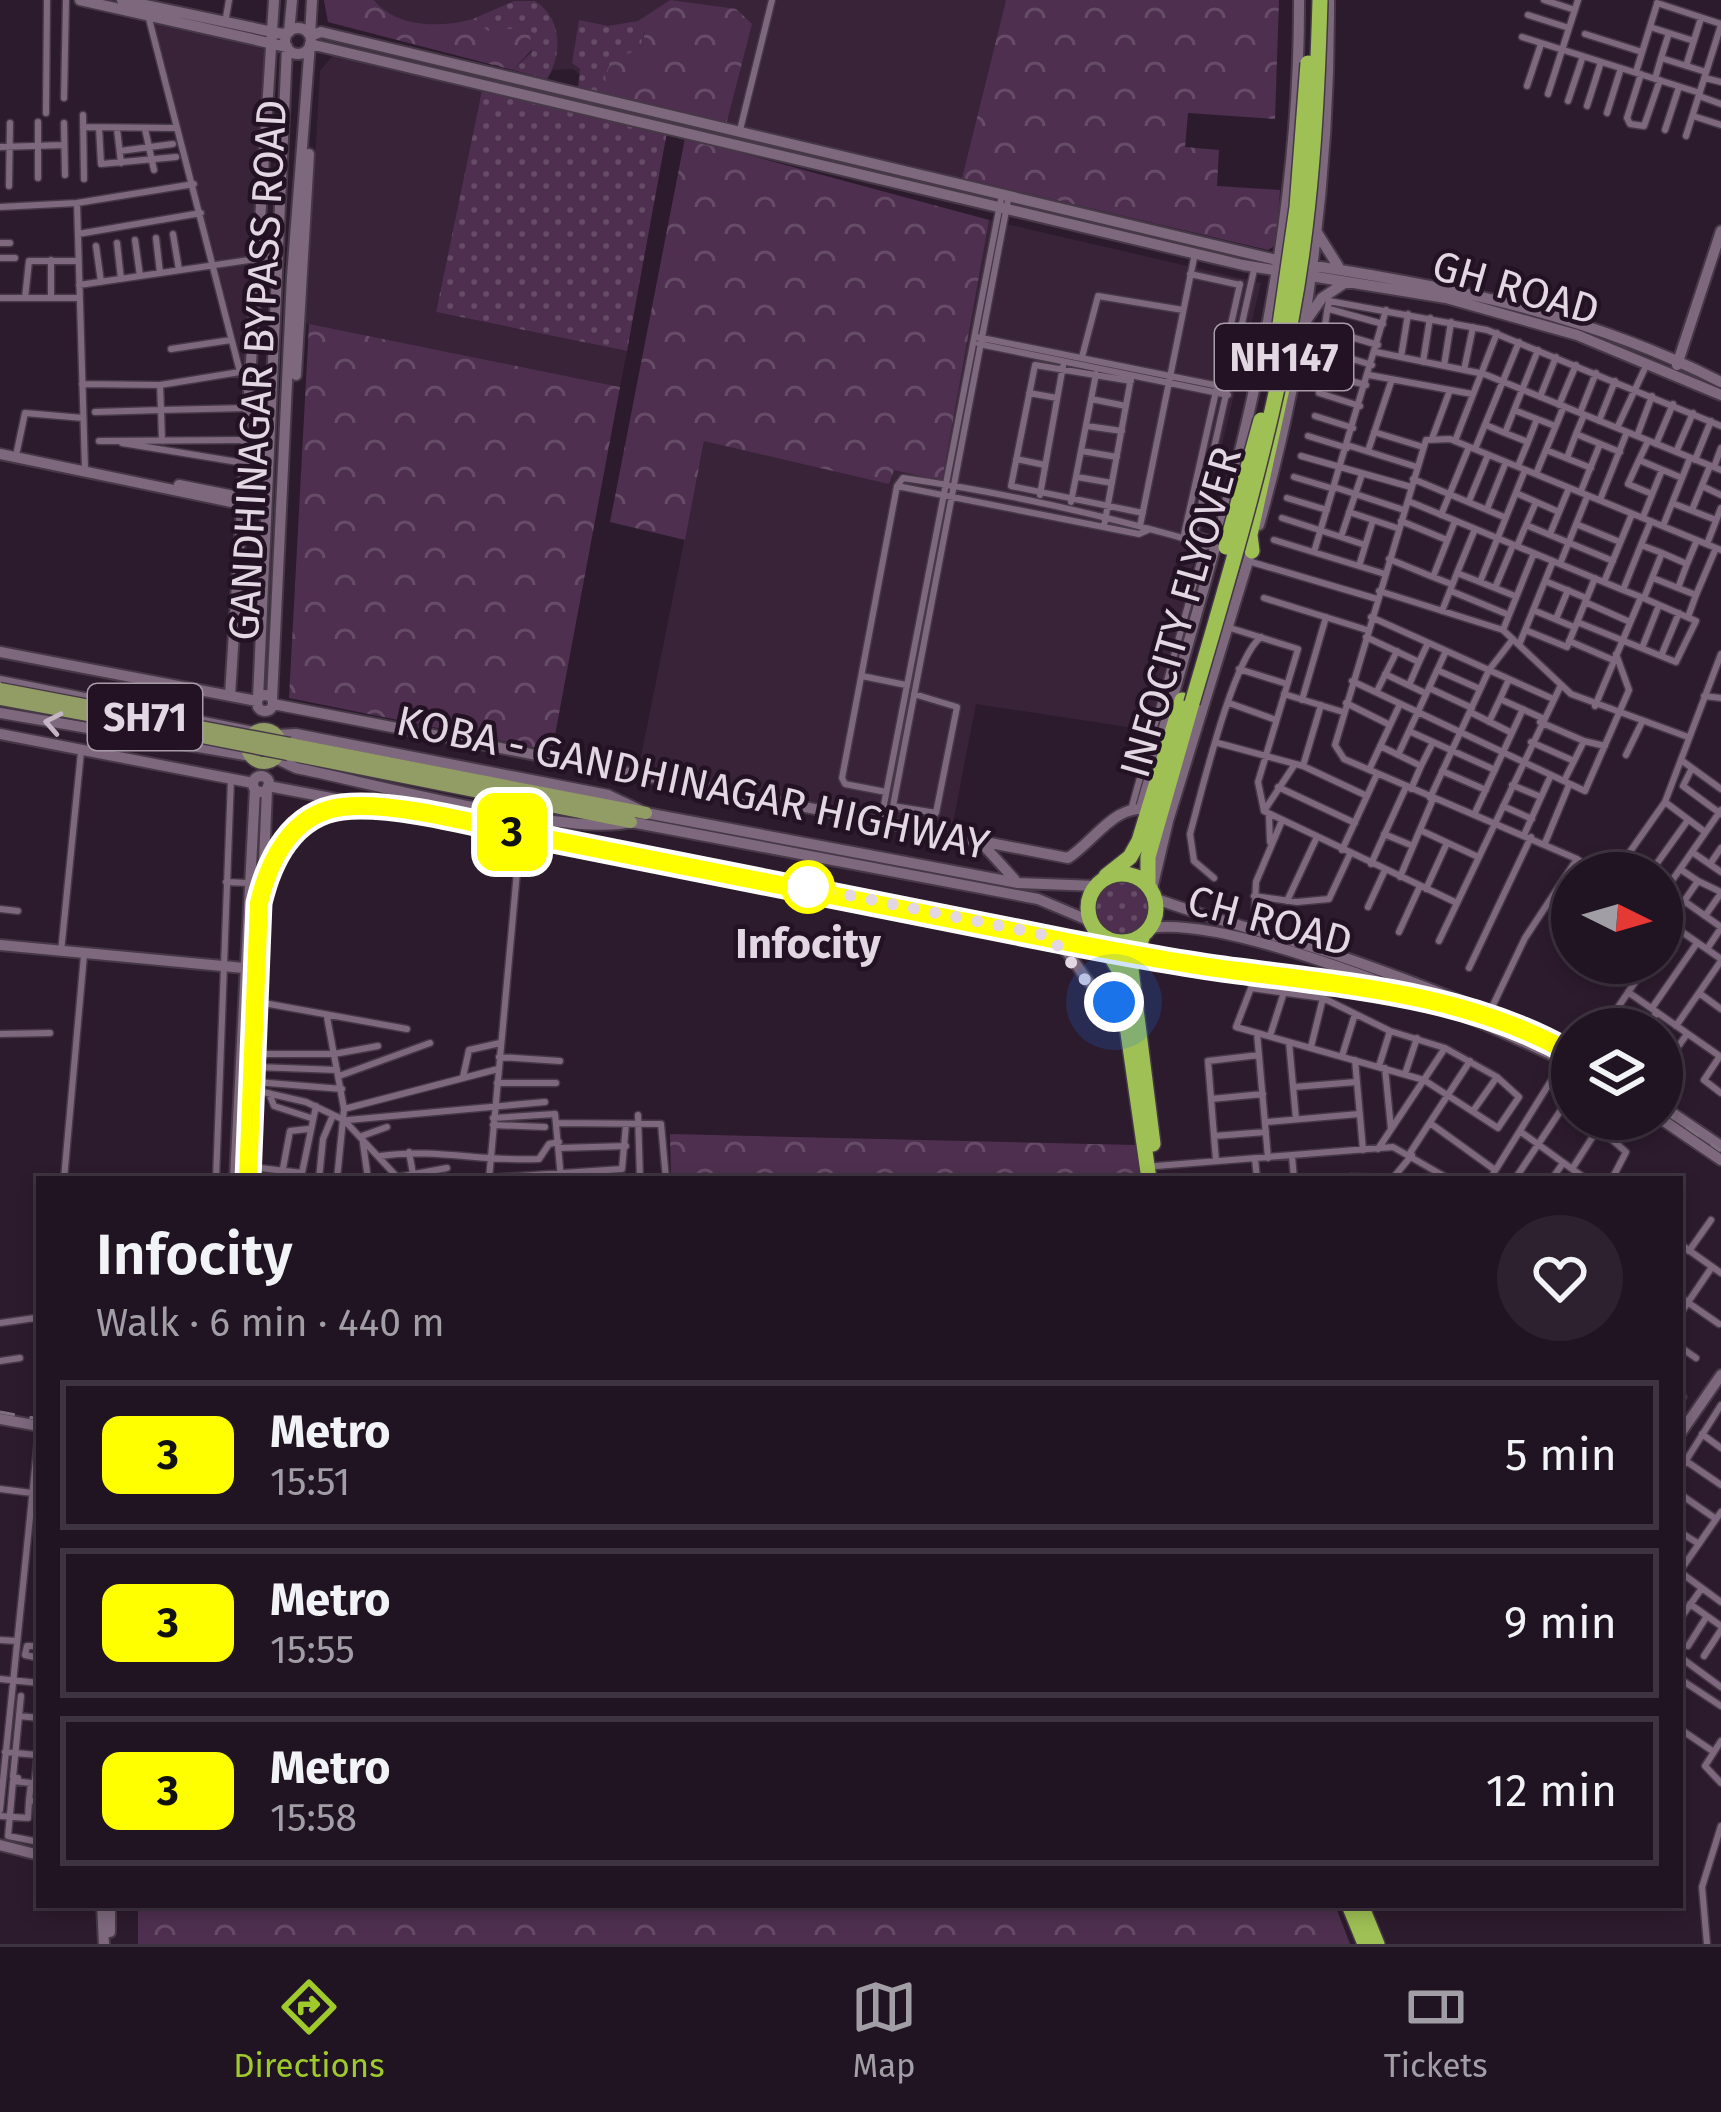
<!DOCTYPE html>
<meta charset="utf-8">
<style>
:root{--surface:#211422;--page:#2d212f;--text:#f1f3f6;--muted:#a29ea5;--line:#3e3340;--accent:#9fca2c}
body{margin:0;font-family:"Fira Sans",sans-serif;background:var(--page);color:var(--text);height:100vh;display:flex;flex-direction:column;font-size:45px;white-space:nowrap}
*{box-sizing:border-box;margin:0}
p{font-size:39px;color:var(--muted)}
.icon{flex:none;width:66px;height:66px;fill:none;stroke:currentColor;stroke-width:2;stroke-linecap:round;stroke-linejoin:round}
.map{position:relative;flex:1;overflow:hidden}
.panel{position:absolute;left:36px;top:1176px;width:1647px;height:732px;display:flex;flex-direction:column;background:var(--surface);border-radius:0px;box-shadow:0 6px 18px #0003,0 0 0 3px var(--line)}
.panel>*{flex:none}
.badge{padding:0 24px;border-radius:18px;font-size:42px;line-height:78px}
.needle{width:78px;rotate:95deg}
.buttons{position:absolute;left:1551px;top:852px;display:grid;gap:24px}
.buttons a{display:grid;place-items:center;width:132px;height:132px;border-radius:50%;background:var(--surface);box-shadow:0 6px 18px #0003,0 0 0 3px var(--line);font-size:60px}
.you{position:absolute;width:60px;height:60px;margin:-30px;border:9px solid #fff;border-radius:50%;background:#1a73e8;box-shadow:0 0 0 18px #1a73e833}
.map>.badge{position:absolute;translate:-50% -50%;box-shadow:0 0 0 6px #fff}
.round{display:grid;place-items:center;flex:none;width:126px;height:126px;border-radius:63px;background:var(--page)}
.head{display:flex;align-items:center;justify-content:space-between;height:204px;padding:0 60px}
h1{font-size:57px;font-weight:600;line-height:90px}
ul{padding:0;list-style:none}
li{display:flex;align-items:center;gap:36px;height:150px;margin:0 24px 18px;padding:0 36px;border:6px solid var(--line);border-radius:0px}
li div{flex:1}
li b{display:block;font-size:45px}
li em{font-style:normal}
li .badge{min-width:132px;font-weight:700;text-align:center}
.dock{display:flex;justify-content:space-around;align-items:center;height:168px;border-top:3px solid var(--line);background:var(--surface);font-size:33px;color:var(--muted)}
.dock a{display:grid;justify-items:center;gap:6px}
.dock .active{color:var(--accent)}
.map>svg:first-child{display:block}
</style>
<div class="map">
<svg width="1721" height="1944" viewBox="0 0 1721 1944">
<defs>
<pattern id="grass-dots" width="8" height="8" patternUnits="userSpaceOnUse" patternTransform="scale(3)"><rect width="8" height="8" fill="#4e2f4f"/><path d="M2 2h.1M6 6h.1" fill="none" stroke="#674c68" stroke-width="1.8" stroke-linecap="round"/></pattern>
<pattern id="forest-crowns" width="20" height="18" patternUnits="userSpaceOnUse" patternTransform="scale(3)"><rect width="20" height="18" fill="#4e2f4f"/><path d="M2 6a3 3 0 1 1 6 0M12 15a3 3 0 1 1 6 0" fill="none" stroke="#674c68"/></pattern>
</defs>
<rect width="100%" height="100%" fill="#2c1b2d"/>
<!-- built -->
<path fill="#392339" d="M324,0h682l-44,178 -384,-91 2,-12 -7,-6 -20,1 -6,9 -219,-57z
M154,24l113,26 -17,321h-5z
M333,55l149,35 -46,222 191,39 -7,36 -314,-63 14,-253z
M685,138l304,82 272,63 -108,448 -177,-27 -24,124 -313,-61 65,-325z"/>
<!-- grass -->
<path fill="url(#grass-dots)" d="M514,1h21c27,17 28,52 12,78l-34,-9 19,-18 -5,-19 -39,-2 -15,-12z
M579,20l29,6 30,-5 7,9 -5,18 -32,17 2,30 -32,-8 2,-18 -8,-6z
M482,90l185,42 -40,219 -191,-39z
M1093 908a30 30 0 1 1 60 0a30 30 0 1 1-60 0Z"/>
<!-- forest -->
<path fill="url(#forest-crowns)" d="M324,0h50c22,28 66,28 99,19l15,12 30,-3 12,8 2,13 -19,21 -185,-48z
M670,0l66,9 16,15 -26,101 -116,-30 -5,-18 5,-15 30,-14 5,-15 -7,-12z
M1006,0h273l-4,119 -87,-6 -3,34 34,3 -2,36 63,4 -4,55 -8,5 -306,-72z
M685,138l304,82 -47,261 -48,-11 -5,14 -185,-43 -19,99 -75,-18z
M309,324l311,63 -68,364 -263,-53z
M670,1134l466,11 6,34h-471z
M138,1905h1197l15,39h-1212z"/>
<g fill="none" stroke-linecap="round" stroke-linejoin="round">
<defs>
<path id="street" d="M1544,0l31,10
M1657,3l64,21
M148,15l92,357 11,30 17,5
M1528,15l41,13
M225,23l4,-23
M1650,27l44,14
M1585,34l57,18
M1522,37l178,56
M1661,58l8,-25
M1686,66l15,-48
M1636,72l21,-68
M1641,74l-14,44 3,6 14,2 16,-46
M1705,78l16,4
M1655,79l6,-21 45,14
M1527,86l14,-42
M1548,94l30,-94
M1699,96l22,8
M64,98l2,-98
M1568,101l15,-45
M1587,106l14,-44
M46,113l1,-113
M1607,113l14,-45
M83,115l1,64
M1693,116l28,9
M38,122v56
M64,123l1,52
M83,127l92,1
M99,128l2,36 75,-7
M117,129l4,34
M145,129l9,41
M740,130l32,-130
M1665,130l14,-43
M1686,136l35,-111
M0,147l64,-2
M120,151l53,-7
M9,186l1,-63
M77,203l8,266
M0,207l77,-4 117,-19
M78,234l123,-21
M173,234l6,36
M156,238l4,35
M135,240l5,36
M0,243h10
M117,243l4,36
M96,246l5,36
M0,258h15
M1190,274l50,11
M79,285l197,-29
M1325,295l4,6 158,29 234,96
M0,298h79
M25,298l4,-37h49
M51,298v-38
M1329,301c-8,34 -3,59 -10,92l41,13
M1329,309l54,15
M1324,329l54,16
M977,337l252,51
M979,344l249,51
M171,349l60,-9
M1326,351l46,14
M1376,352l108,22 237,96
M1082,357l16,-61 85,14
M1401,357l7,-43
M1423,362l7,-44
M1444,366l7,-44
M1464,370l9,-43
M240,372l-80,13 1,25 87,-2
M1324,374l42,11
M1369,375l103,19
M1131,381l-96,-16 -24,121 132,27
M82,384l78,1
M1029,393l28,5
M1540,397l16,-40
M1091,399l35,7
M1559,405l17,-40
M1514,410l23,9
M95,412l66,-2 1,31
M1580,413l16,-40
M1584,415l-8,19 44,18
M1315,416l38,12
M1599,421l16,-40
M1486,425l19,8 33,-83
M1087,426l35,5
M1617,428l29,-62
M1374,432l49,15
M1505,433l23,9 -10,24
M1308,436l39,12
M1433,436l17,-46
M1637,436l15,-40
M99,441l146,-1
M1455,441l42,-108
M1648,441l-9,19 43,18
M1528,442l9,-23 18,7
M122,443l122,20
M1656,444l17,-40
M1347,445l70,22
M1475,449l44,-107
M1546,450l45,18
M17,451l8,-38 58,5
M1082,451l35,6
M1368,451l24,-72
M1676,452l17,-39
M1301,456l110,31
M1567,458l9,-24
M1016,459l29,6
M1639,460l-11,24 24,10
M1695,460l16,-39
M1714,467l7,-19
M1536,474l28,-68
M1077,477l35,6
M1294,477l40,12
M1413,479l91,38
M897,486l6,-8c105,15 209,39 311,69
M1702,486l19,9
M1334,487l70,23
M1581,491l19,-47
M1516,493l43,19
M1040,495l23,-129
M1587,497l-27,67 63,26
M1287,498l40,12
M1600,500l27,-68
M1408,501l152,63
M1469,501l19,-46
M1071,502l25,-128
M1672,503l44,17
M1487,509l19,-47
M1692,510l18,-44
M1349,512l48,16
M1441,515l28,-68
M1643,517l19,-47
M1282,518l59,19 21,-63
M1401,521l46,19
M1651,521l-10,24 21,8
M1576,524l44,18
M1526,525l87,36
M1104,526l27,-148
M1140,526l55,-273
M1663,526l27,-68
M1185,532l31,8
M1550,534l19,-46
M1341,537l24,8
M1183,539l57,-255
M1274,540l111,34
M1193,541l61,-271
M1707,544l14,-36
M1517,546l19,-44
M1314,552l72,-242
M1389,559l44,18
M1248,561l129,38
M1687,564l-9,24 18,7 20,-47
M1359,566l14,-46
M1457,573l18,-44
M1653,578l25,10
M1545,581l41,17
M1480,582l35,14
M1604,582l28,-68
M1451,584l-18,-7 22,-56
M1495,588l18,-43
M1379,591l124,39 68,64 117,43
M1451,591l58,24
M1641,597l-18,-7 18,-45
M1264,598l103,32
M1644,598l18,-45 25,11 10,-24
M1585,602l45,20
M1533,610l41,17
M1442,611l15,-38 23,9 45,-112
M1371,617l180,81
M1688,617l8,-22
M1556,619l12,-29
M1577,622c33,13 66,27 99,40l20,-41 -55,-24 -46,109
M1227,627l71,22 -40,133 6,29 193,92
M1503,630l31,-77
M1525,630l42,17 28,-69
M1366,637l53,25 9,-19
M1569,641l44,19
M1519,645l34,-84
M1642,648l17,-43
M1661,656l18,-43
M1239,669l48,15
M1437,670l43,19
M1385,674l40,19
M862,676l44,9
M1509,679l-9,20 42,19
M1352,681l233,110 44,-101 -13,-36
M1409,685l10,-23
M1429,688l43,20
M1377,691l20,-40
M1284,694l59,18
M1704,696l17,2
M1302,700l24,-83
M1229,703l47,17
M1346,703l44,22
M1470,712l42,21
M1489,722l11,-23
M1540,722l44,19 -20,40
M1411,732l84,38
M1584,741l21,5
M1531,742l43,19
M1218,743l85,23 64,30 -25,54
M1380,746l41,20 -10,23
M1398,755l48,-104
M1626,755l16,-33
M1681,760l40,29
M1303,766l18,-61
M1421,766l12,-24
M1692,768l-9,18 38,28
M1369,770l31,-66
M1442,771l44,19
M1512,785l29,12
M1278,787l77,36
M886,792l-41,-8 -3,-6 55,-292 242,48 9,-4
M1367,796l10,-22
M1430,798l59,-128 24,-31
M1665,802l40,30
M893,806l43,7 21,-106 -43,-13
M1503,806l29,13
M1131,810l74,-266
M1264,811l31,-47
M1474,815l49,-106
M1269,816l1,26
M881,820l121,-626
M890,822l119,-627
M1420,830l56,26
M1384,834l29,12
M1524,835l27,-60
M1545,843l24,-58
M1692,852l29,20
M1577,859l19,14
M1371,864l35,-77
M1710,864l11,-16
M1615,873l50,-71 56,-148
M1650,873l38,-53
M1400,877l33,-78
M1214,878l-20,-17 -4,-27c11,-40 43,-176 71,-197
M1698,881l23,11
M226,882l22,1
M1426,889l21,-46
M1662,895l59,-85
M1254,896l43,6 32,-3 21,-45
M1287,901l29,-62
M1684,901l37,26
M1368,907l17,-37
M0,909l18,2
M1705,916l14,-20
M1662,918l59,41
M1669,923l29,-42 -18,-12
M1254,928l2,-46 25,-59
M1399,932l21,-46
M1439,941l122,-256
M1560,942l12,-16
M1662,943l12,-17
M1707,949l14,-21
M61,952l20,-200
M1469,968l62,-131
M1251,988l72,10 67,33 55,17 52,29 22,20 -21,31 -74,-48 -188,-53z
M1628,992l93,65
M1699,993l22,16
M258,1002l149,27
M1652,1008l45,-65
M327,1017l17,92 -7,70
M1484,1024l41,-86 52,-79 -233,-100 -9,-14 91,-305 24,-1 271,111
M1676,1026l45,-65
M1616,1029l-6,-10 38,-56
M1646,1029l11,-17
M1257,1033l11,125
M0,1034l50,-1
M1270,1036l15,-47
M1289,1042l7,77
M1311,1047l12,-49
M256,1054h78l44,-8
M1342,1056l13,-42
M1720,1056l-16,24 17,13
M499,1057l61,4
M1662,1058h8l17,-24
M1355,1060l8,90
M1379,1066l11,-35
M257,1067l80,3
M1385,1068l6,61
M1405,1074l12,-36
M339,1076l91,-33
M463,1077l6,-27 31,-7
M256,1082l86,7
M497,1083h59
M1550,1085l22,11
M1294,1087l62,-5
M254,1090l52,12 38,18 55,59
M269,1093l5,13 37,12
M1211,1099l52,-5
M344,1109l154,-40
M1473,1111l24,-34
M638,1115l2,64
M493,1118l62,-4 6,65
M1599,1119l2,11 25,22 -14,27
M348,1120l197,-18
M1267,1122l92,-8
M558,1123l103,1 5,55
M1430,1123l65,47
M493,1125l52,2
M1521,1132l65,47
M1214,1136l52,-4
M559,1148l67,-2
M1378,1149l67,-101
M409,1152l4,22
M1410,1153l60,-92
M380,1156c55,-8 104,6 159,3l10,-15 10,-2
M1292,1156l2,23
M1255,1159l2,20
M1216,1161l-8,-100 51,-6
M1156,1166l237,-19 56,32
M252,1167l50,6 14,-67
M1572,1169l27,-42
M398,1177l49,-9
M1351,1177l42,1 19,-23
M489,1178l133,-9 4,-45
M64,1179l20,-224
M216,1179l15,-401
M281,1179l9,-48 18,-2
M319,1179l4,-40 10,-24
M368,1179l-6,-43 25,-9
M489,1179l33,-362
M1490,1179l80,-129
M1515,1179l52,-78
M1552,1179l11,-16
M1680,1244l41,29
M1689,1251l22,-31
M1680,1297l39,27
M1680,1314l32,-47
M0,1323l35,-5
M1680,1347l16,11
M0,1361l20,-3
M1680,1395l3,2
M1702,1434l19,14
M1686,1461l35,24
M1680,1470l41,-65
M0,1489l32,4
M1680,1494l36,25
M1680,1532l19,12
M1680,1571l41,-59
M1680,1572l41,30
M1690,1604l31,22
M1680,1619l22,-31
M0,1640l17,1
M39,1646h-12l-2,9 14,3
M1688,1646l19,-30
M1704,1656l17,-26
M1680,1657l41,30
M0,1679l39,4
M1680,1679l41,27
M19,1716l20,2
M1680,1729l34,23
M1721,1741l-16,25 16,17
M5,1752l32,3
M18,1778l-5,-1 8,-81
M35,1780l4,-40
M29,1800l2,-17 -18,-2 -5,55 31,6
M0,1810l39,-381
M0,1816l28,2 1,-18 10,1
M1707,1944l-5,-57 19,-61"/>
<path id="secondary" d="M80,0l207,47 -29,652
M122,0l160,34 7,-2 3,-32
M312,0l-2,36 11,-4 960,229c153,22 301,50 440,121
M285 41a13 13 0 1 1 26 0a13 13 0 1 1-26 0Z
M310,44l933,221 203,33 131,37 144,60
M1316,231l22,35
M1302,326l20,-28 24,-16
M1677,365l44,-134
M296,375l13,-221
M0,454l265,55
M179,485l70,14
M1259,525c48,-168 71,-351 70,-525
M0,652l257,49
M0,681l253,51
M230,695l44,-695
M257 703a8 8 0 1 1 16 0a8 8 0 1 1-16 0Z
M272,699l20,-422 18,-233
M273,704l795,154c26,-16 47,-56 82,-48
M0,713l251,43
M0,734l253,49
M277,735l19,-1 312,61 38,18 372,70 78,3
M275,758l21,10c71,14 277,70 335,54l407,77 52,22
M253 784a8 8 0 1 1 16 0a8 8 0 1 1-16 0Z
M268,786l772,147c38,11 40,63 83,70
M1141,808c78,-275 159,-518 158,-808
M977,838l38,42
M1151,893l17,-72 84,-273
M1154,898c58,22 118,35 177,55 82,28 163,59 241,98
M1150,928c90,-13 336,94 422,137
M0,945l244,23
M1662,1106l59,40
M1661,1119l60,41
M235,1179l20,-390
M251,1179l16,-390
M0,1419l39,7
M1680,1434l41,-59
M0,1845l39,10
M102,1905l2,39
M110,1905v27"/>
<path id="primary" d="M247 746a17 17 0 1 1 34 0a17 17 0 1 1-34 0Z
M290,744l356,69
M288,754l343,68"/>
<path id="highway" d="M1252,551l-2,-16 37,-169
M1088 908a34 34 0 1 1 68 0a34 34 0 1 1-68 0Z
M1106,876l24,-19 9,-16 43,-141
M1148,886v-29l44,-154
M1095,930l24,40 30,209
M1143,935l-12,34 22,175
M1349,1905l16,39
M1361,1905l16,39"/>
</defs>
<!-- street casing -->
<use href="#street" stroke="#463846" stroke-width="9"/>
<!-- secondary casing -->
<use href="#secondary" stroke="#463846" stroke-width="14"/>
<!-- primary casing -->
<use href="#primary" stroke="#463846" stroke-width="15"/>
<!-- highway casing -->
<use href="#highway" stroke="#463846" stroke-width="18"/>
<!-- street -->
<use href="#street" stroke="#7d687d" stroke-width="6"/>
<!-- secondary -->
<use href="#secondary" stroke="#7d687d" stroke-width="10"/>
<!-- primary -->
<use href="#primary" stroke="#919d64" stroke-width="12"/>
<!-- highway -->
<use href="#highway" stroke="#9ec054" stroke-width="15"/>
<!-- rail -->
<path stroke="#7f7180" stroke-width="3" stroke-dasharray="15 15" stroke-linecap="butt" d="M1662,1110l59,41
M244,1179l17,-303c20,-52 61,-76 116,-72l716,139 263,37 88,19 128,52
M0,1412l39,7"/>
<defs>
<path id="primary-bridge" d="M0,689l290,55
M0,699l99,18
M136,724l152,30"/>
<path id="highway-bridge" d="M1278,338l19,-131 11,-144
M1226,547l35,-127
M1192,703c37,-126 75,-253 99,-383 20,-105 26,-213 29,-320"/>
</defs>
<!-- primary-bridge casing -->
<use href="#primary-bridge" stroke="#463846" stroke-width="15" stroke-linecap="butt"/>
<!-- highway-bridge casing -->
<use href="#highway-bridge" stroke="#463846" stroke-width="18" stroke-linecap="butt"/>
<!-- primary-bridge -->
<use href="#primary-bridge" stroke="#919d64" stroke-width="12"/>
<!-- highway-bridge -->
<use href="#highway-bridge" stroke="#9ec054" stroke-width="15"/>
</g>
<!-- one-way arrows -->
<defs><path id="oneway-chevron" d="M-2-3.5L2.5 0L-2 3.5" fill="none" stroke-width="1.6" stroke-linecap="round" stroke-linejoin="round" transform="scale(3)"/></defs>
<use stroke="#c4b6c4" href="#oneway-chevron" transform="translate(53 723) rotate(-169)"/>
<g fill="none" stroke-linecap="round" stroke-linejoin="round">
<defs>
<path id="line" d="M248,1179l11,-276c10,-43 33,-90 83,-96 57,-7 157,23 216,34 170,33 339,68 509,101 57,11 114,22 171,29 114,15 232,24 334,83"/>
</defs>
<!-- line casing -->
<use href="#line" stroke="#fff" stroke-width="27"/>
<!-- line -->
<use href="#line" stroke="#ff0" stroke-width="18"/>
<!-- walk -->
<path stroke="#e3d7e3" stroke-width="12" stroke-dasharray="0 21.6" d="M808,887l242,49 40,50 24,16"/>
</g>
<!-- markers -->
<circle fill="#fff" stroke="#ff0" stroke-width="6" cx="808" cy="887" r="24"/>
<g text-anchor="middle" stroke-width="9" stroke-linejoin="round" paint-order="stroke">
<!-- shield labels -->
<g fill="#221223" stroke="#a99ca9" stroke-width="3">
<rect x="1215" y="324" width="138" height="66" rx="9"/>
<rect x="88" y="684" width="114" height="66" rx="9"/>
</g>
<g font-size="39" font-weight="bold" fill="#e3d7e3">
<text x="1284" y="371">NH147</text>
<text x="145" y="731">SH71</text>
</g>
<!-- street labels -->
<g font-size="42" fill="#e3d7e3" stroke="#221223">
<text transform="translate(1516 287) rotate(16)" y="15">GH ROAD</text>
<text transform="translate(257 370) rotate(-87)" y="15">GANDHINAGAR BYPASS ROAD</text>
<text transform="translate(1180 612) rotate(-74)" y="15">INFOCITY FLYOVER</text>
<text transform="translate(693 782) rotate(12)" y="15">KOBA - GANDHINAGAR HIGHWAY</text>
<text transform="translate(1270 920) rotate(15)" y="15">CH ROAD</text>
</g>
<!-- stop labels -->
<g font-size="42" font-weight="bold" fill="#e3d7e3" stroke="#221223">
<text x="808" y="958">Infocity</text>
</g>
</g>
</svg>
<div class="buttons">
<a><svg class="needle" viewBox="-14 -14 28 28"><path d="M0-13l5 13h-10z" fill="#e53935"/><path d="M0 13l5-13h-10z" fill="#a29ea5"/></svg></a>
<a><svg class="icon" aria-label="layers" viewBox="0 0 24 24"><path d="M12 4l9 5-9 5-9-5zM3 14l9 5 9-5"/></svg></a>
</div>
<div class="you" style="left:1114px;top:1002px"></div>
<b class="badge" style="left:512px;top:832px;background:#ff0;color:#111">3</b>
<section class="panel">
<div class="head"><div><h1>Infocity</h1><p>Walk · 6 min · 440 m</p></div><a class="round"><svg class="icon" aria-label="heart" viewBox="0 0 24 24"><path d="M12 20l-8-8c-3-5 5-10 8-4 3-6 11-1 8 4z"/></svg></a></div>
<ul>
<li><span class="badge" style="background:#ff0;color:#111">3</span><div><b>Metro</b><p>15:51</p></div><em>5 min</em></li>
<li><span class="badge" style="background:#ff0;color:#111">3</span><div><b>Metro</b><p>15:55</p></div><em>9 min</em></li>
<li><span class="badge" style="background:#ff0;color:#111">3</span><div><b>Metro</b><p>15:58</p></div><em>12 min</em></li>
</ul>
</section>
</div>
<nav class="dock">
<a class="active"><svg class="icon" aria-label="directions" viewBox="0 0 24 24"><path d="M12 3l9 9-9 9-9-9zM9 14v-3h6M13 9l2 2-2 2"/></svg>Directions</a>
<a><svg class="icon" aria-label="map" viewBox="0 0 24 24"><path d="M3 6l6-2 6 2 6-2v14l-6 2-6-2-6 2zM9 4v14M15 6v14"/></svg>Map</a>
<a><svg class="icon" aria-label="tickets" viewBox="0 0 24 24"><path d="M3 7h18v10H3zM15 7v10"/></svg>Tickets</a>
</nav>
